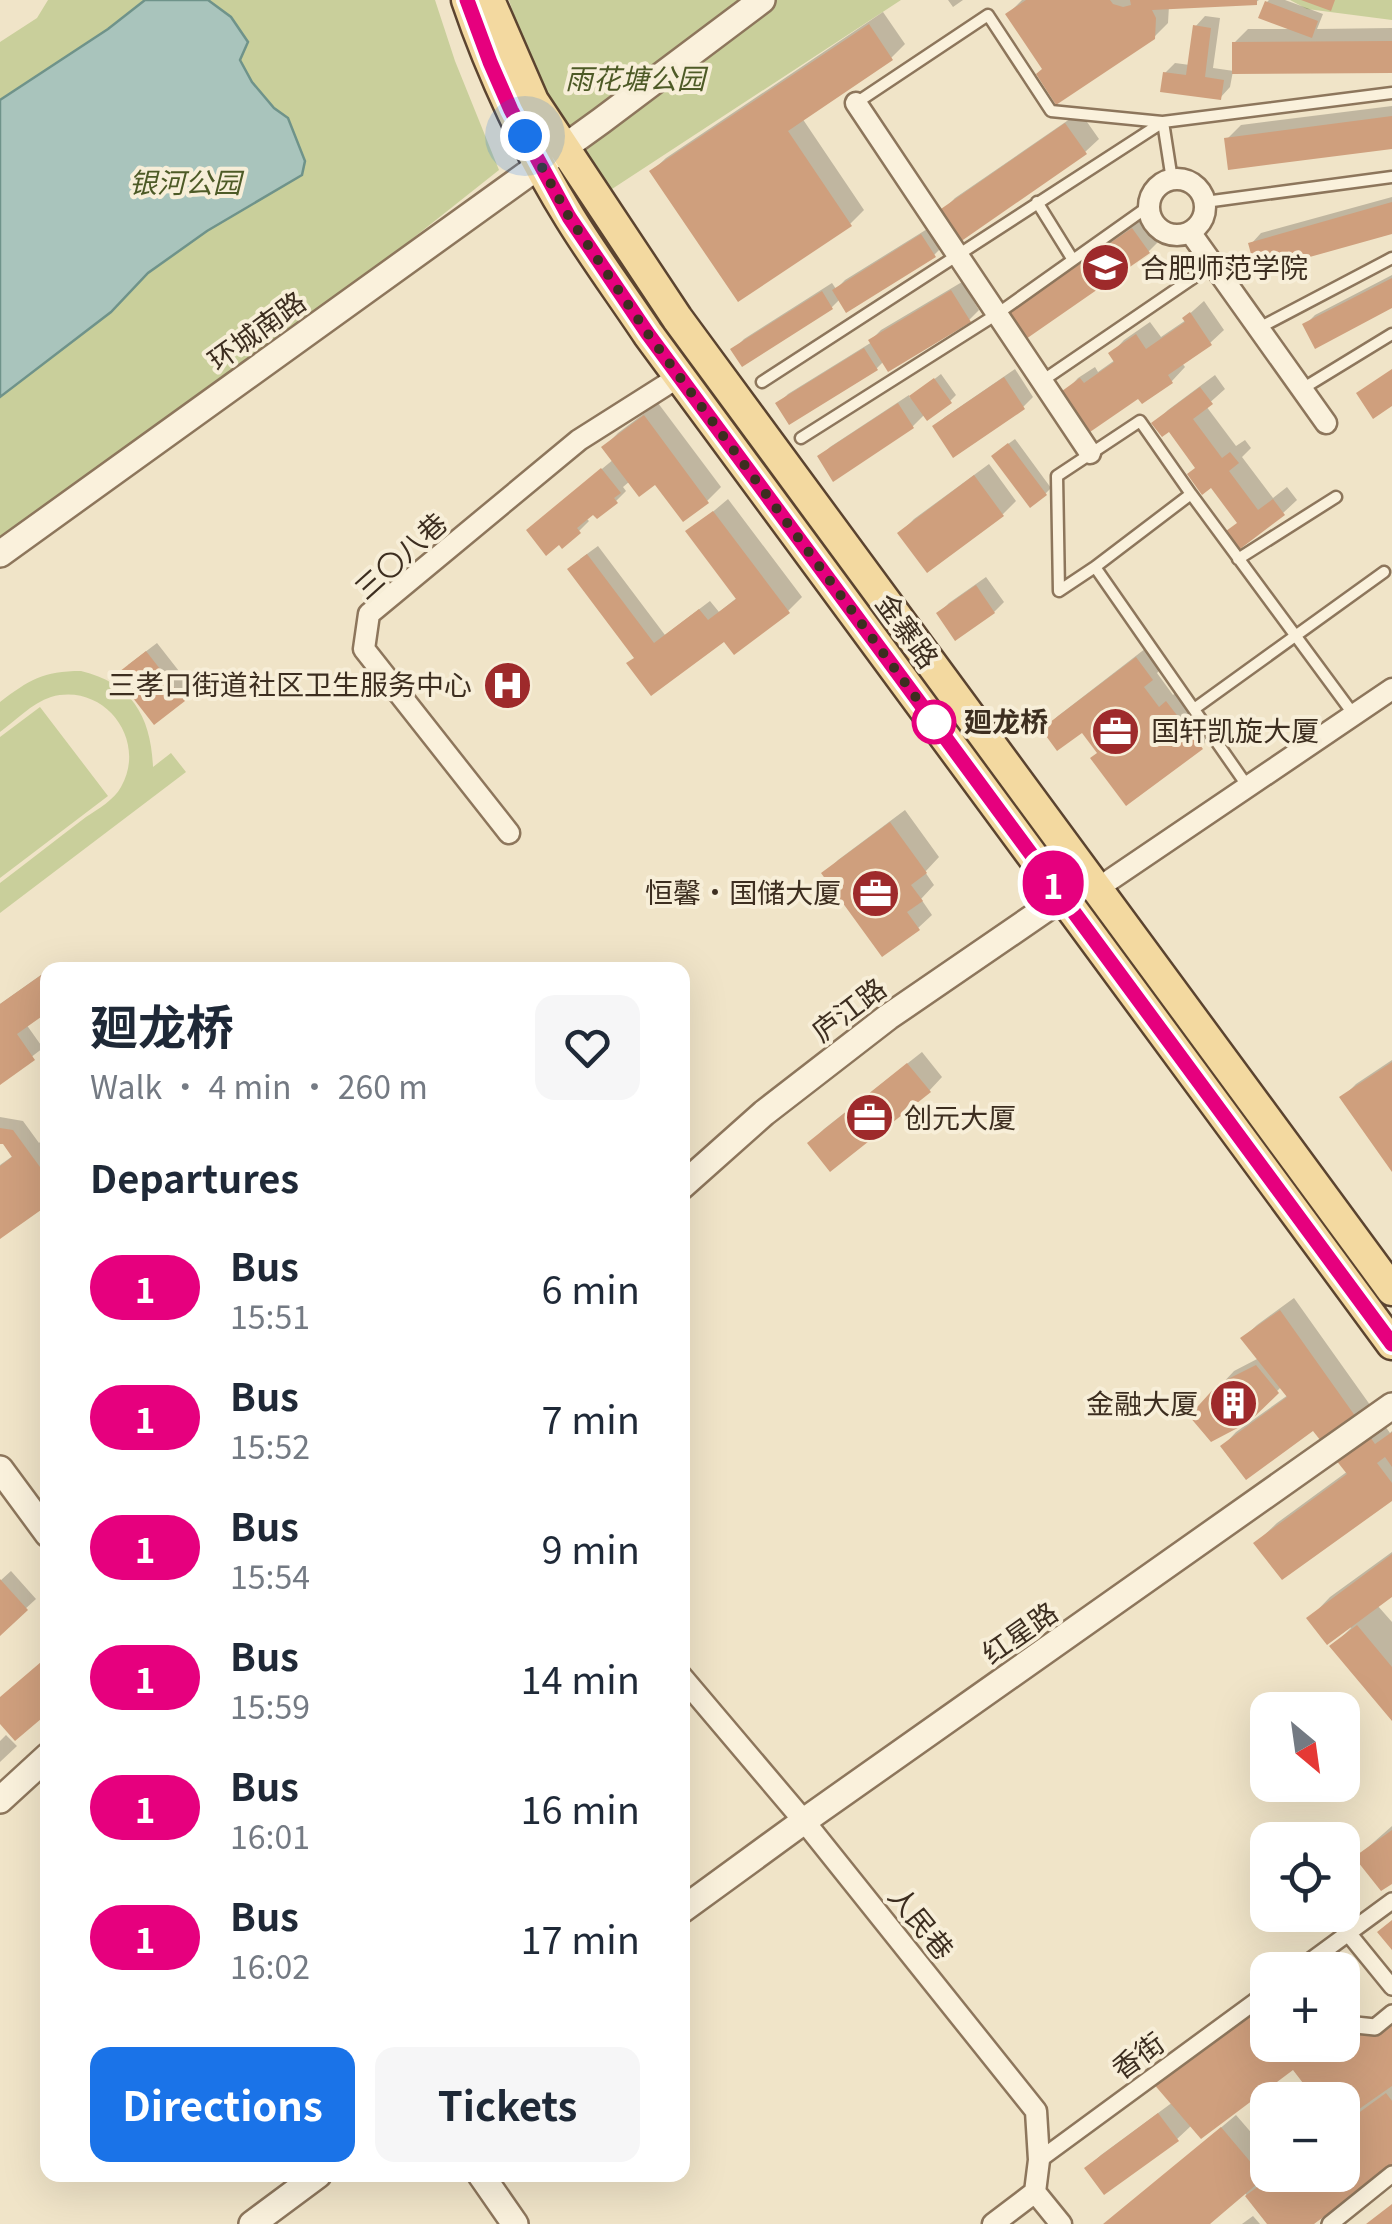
<!DOCTYPE html>
<meta charset="utf-8">
<style>
:root{--surface:#fff;--page:#f6f6f7;--text:#1f2937;--muted:#747a83;--accent:#1a73e8}
body{margin:0;font-family:Georgia,"Noto Sans SC",serif;background:var(--page);color:var(--text);height:100vh;display:flex;flex-direction:column;font-size:38px;white-space:nowrap}
*{box-sizing:border-box;margin:0}
p{font-size:32px;color:var(--muted)}
.icon{flex:none;width:55px;height:55px;fill:none;stroke:currentColor;stroke-width:2;stroke-linecap:round;stroke-linejoin:round}
.map{position:relative;flex:1;overflow:hidden}
.drawer{position:absolute;left:40px;top:962px;width:650px;height:1220px;display:flex;flex-direction:column;background:var(--surface);border-radius:20px;box-shadow:0 10px 40px #0002}
.drawer>*{flex:none}
.badge{padding:0 20px;border-radius:32px;font-size:35px;line-height:65px}
.needle{width:65px;rotate:151deg}
.fabs{position:absolute;left:1250px;top:1692px;display:grid;gap:20px}
.fabs a{display:grid;place-items:center;width:110px;height:110px;border-radius:20px;background:var(--surface);box-shadow:0 10px 40px #0002;font-size:50px}
.you{position:absolute;width:50px;height:50px;margin:-25px;border:8px solid #fff;border-radius:50%;background:#1a73e8;box-shadow:0 0 0 15px #1a73e833}
.map>.badge{position:absolute;translate:-50% -50%;box-shadow:0 0 0 5px #fff}
h2{padding:0 50px;font-size:38px;line-height:90px}
.round{display:grid;place-items:center;flex:none;width:105px;height:105px;border-radius:20px;background:var(--page)}
.head{display:flex;align-items:center;justify-content:space-between;height:170px;padding:0 50px}
h1{font-size:48px;font-weight:700;line-height:75px}
.primary-button{display:flex;gap:20px;margin-top:auto;padding:20px 50px}
.primary-button a{flex:1;height:115px;border-radius:20px;background:var(--accent);color:#fff;font-size:40px;font-weight:700;line-height:115px;text-align:center}
.primary-button a+a{background:var(--page);color:var(--text)}
ul{padding:0;list-style:none}
li{display:flex;align-items:center;gap:30px;height:130px;padding:0 50px}
li div{flex:1}
li b{display:block;font-size:38px}
li em{font-style:normal}
li .badge{min-width:110px;font-weight:700;text-align:center}
.map>svg:first-child{display:block}
</style>
<div class="map">
<svg width="1392" height="2224" viewBox="0 0 1392 2224">
<rect width="100%" height="100%" fill="#f0e4c8"/>
<!-- green -->
<path fill="#c9cf9b" d="M48,0h387l20,61 44,109 -169,134 -330,242v-504l37,-24z
M509,0h392l-289,189 -78,-115z
M1290,0h102v20l-85,-11z
M81,671c51,12 70,46 72,96l18,-14 15,19 -186,141v-30c29,-22 57,-44 86,-66 12,-8 28,-17 35,-30 27,-47 -17,-105 -70,-90 -19,6 -36,24 -51,35v-30c29,-22 43,-31 81,-31z
M40,707l68,89 -108,82v-141z"/>
<!-- water -->
<path fill="#a9c4bc" stroke="#6f938a" stroke-width="2.5" d="M145,0h63l23,17 17,25 -8,18 12,22 22,26 14,10 17,43 -3,14 -95,56 -59,42 -37,39 -111,85v-297l108,-71z"/>
<!-- shadow -->
<path fill="#0003" d="M948,0h15l-10,7z
M1022,0h237l-3,2 -87,4 -1,17 -14,14 -109,31 -37,-54z
M1269,0h16l38,14 -6,15 75,-1v42l-159,1 -3,16 -10,11 -55,-25 10,-10 15,2 5,-38 10,-11 15,2 -7,50 21,3v-28l14,-14h45l-26,-27z
M883,12l22,32 -14,14 -89,60 62,92 -14,14 -198,-53 14,-13z
M1392,106v40l-165,-7 14,-14z
M1080,112l19,27 -14,13 -143,59 13,-13z
M1392,197v35l-141,12 10,-11z
M1147,216l15,22 -14,14 -137,61 14,-13z
M932,226l12,19 -10,10 -93,43 -9,9 -98,42 10,-10 88,-56 4,6 9,-9z
M1392,275v30l-87,20 10,-10z
M962,282l17,28 -10,10 -85,41 -7,7 -99,36 10,-10 84,-52 -1,-2 10,-10z
M1204,301l20,29 -14,13 -28,20 3,4 -13,14 -34,14 -73,-3 13,-14 17,-11 3,5 17,-12 -4,-6 13,-14 26,-18 11,15 25,-17 -1,-2z
M1015,369l18,28 -10,10 -88,20 10,-10z
M941,374l15,21 -6,6 -25,13 -12,12 -93,31 10,-10 79,-52 1,3z
M1215,375l10,14 -19,17 30,40 9,-6 6,8 -9,9 31,41 14,-11 10,13 -14,13 -44,9 -70,-93 -14,-6 13,-13z
M658,403l63,84 -14,14 -51,-19 -26,-1 -7,6 3,4 -10,10 -18,15 -4,-5 -8,7 3,3 -10,10 -40,-10 75,-62 -10,-12 14,-14z
M1015,439l36,49 -6,6 -45,-44z
M989,464l27,37 -13,13 -103,19 14,-14z
M728,499l74,98 -14,14 -63,27 -89,19 -56,-98 18,-13 67,89 45,-34 9,11 19,-15 -49,-65z
M986,577l18,25 -10,10 -55,1 10,-10z
M157,643l36,46 -10,10 -55,-34z
M1150,645l15,20 -8,8 16,22 8,-6 33,44 -13,14 -102,5 -17,-23h-38l14,-13z
M905,810l34,47 -14,15 9,13 -13,14 11,16 -14,13 -94,-54 14,-14z
M48,970v39l-22,15 17,24 -43,33v-77z
M922,1052l20,25 -13,14 -119,52 14,-14z
M1392,1060v107l-50,-69 14,-14z
M0,1117l23,4 16,22 9,-9v68l-48,34v-71l14,-10 -9,-13 -5,-1z
M1294,1298l96,135 2,-2v66l-136,46 21,-20 71,-52 -34,-43 -91,18 13,-14 52,-37 -7,-8 -33,33 -28,-34 14,-15 25,-13 -16,-20 14,-13z
M1392,1552v42l-15,11 15,17v95l-60,-70 19,-19 -2,-3 -39,-7 20,-21z
M11,1571l25,28 -36,33v-51z
M6,1735l11,11 -17,16v-21z
M1392,1826v54l-35,-23z
M1322,1955l11,13 -2,2h-29z
M1342,2001l8,10 -7,7 12,16 37,-26v155l-82,61h-39l-27,-32 -38,32h-100l130,-109 32,37v19l-13,13 2,3 15,-12h70v-75h-23l-26,-34 -101,59 -15,14 -90,29 14,-13 72,-53 95,-57h74z
M1253,2216l7,8h-18z"/>
<!-- building -->
<path fill="#cf9f7d" d="M1026,0h84l3,4 10,3 8,-2 -1,-5h127v5l-105,5 4,8 -1,21 -99,66 -20,-31 6,-5 -37,-55z
M1301,0h34l-4,11z
M1265,1l53,20 -6,17 -54,-20z
M869,24l24,36 -105,71 64,95 -114,76 -89,-131z
M1193,25l18,3 -6,49 19,3 -3,20 -61,-8 3,-20 23,3z
M1392,41v32l-160,1v-32z
M1392,116v33l-164,21 -4,-32z
M1065,123l22,31 -127,88 -22,-31z
M1392,202v32l-136,38 -8,-29z
M1132,228l18,25 -124,86 -18,-26z
M921,234l15,23 -90,56 -14,-23z
M1392,278v30l-77,41 -13,-25z
M951,290l20,32 -83,50 -20,-32z
M822,291l11,18 -91,58 -12,-18z
M1190,312l22,33 -44,30 5,8 -31,21 -4,-5 -48,33 -28,-41 18,-13 4,5 30,-21 -6,-9 28,-19 10,15 39,-27 -3,-4z
M864,348l14,22 -89,55 -14,-22z
M1392,369v37l-19,13 -17,-26z
M1004,377l21,32 -72,49 -21,-32z
M934,378l18,25 -25,18 -18,-25z
M1200,387l13,17 -20,15 29,39 8,-6 9,11 -10,8 29,39 15,-11 12,16 -45,34 -14,-18 11,-8 -26,-35 -9,7 -15,-21 8,-6 -26,-36 -7,5 -11,-14z
M898,403l16,25 -81,54 -16,-26z
M644,415l65,88 -26,19 -28,-37 -16,12 -38,-50z
M1008,443l39,52 -17,13 -39,-52z
M601,468l20,25 -7,5 4,5 -21,16 -4,-4 -16,13 4,5 -19,16 -3,-4 -13,11 -20,-26z
M974,475l30,41 -77,57 -30,-40z
M713,511l77,102 -56,42 -10,-13 -73,54 -25,-33 8,-5 -67,-89 20,-15 67,89 45,-34 9,11 28,-21 -51,-68z
M976,585l19,28 -40,28 -19,-28z
M146,651l39,50 -31,24 -39,-50z
M1136,657l17,23 -9,7 15,20 7,-6 37,48 -77,57 -36,-48 7,-5 -15,-20 -25,18 -16,-22z
M890,822l37,51 -16,12 12,16 -16,11 13,18 -38,27 -61,-84z
M44,973l4,4v35l-31,22 18,26 -35,25v-81z
M1392,1062v110l-53,-75z
M907,1063l24,29 -101,80 -23,-29z
M0,1128l13,2 35,48v27l-48,34v-73l12,-9 -9,-13h-3z
M1280,1310l95,134 17,-12v35l-7,-10 -8,6 15,20v18l-110,79 -29,-37 94,-69 -34,-43 -67,49 -26,-34 67,-49 -47,-59z
M1256,1365l23,28 -30,29 -38,20 -22,-26 29,-32z
M1392,1554v43l-65,48 -21,-27z
M0,1579l28,31 -28,26z
M1357,1625l35,42v54l-63,-75z
M48,1656v57l-33,28 -15,-17v-27z
M1392,1830v54l-11,7 -27,-34z
M1392,1920v30l-15,-18z
M1268,1997v48l72,1 52,-36v76l-50,35v-21h-26l-23,-30 -92,69 -49,-57z
M1386,2093l6,8v65l-78,58h-47l-22,-28 29,-21h68v-50z
M1158,2113l21,28 -75,54 -20,-27z
M1221,2127l43,51 -54,46h-107z
M1392,2204v20h-26z"/>
<g fill="none" stroke-linecap="round" stroke-linejoin="round">
<defs>
<path id="service" d="M856,103l132,-88 63,96 111,11
M1172,180l-9,-58 229,-29
M1037,202l36,58
M1205,202l187,-25
M1259,328l133,-70
M1042,381l170,-116
M762,382l401,-260
M1302,389l90,-55
M1140,421l51,73 -96,73 -36,24 -2,-115z
M801,438l196,-124 152,-108
M1191,494l163,221
M1238,559l98,-62
M1095,567l153,220
M1194,709l190,-137"/>
<path id="pedestrian" d="M1348,1933l44,54
M1298,1970l94,-69
M1342,2021l4,3 29,3 17,-14
M1039,2160l229,-168
M1330,2224l62,-50"/>
<path id="minor" d="M856,103l234,350
M1149 207a28 28 0 1 1 56 0a28 28 0 1 1-56 0Z
M1190,232l136,191
M509,833l-145,-184 5,-35 210,-174 101,-64
M1110,880l282,-191
M682,1677l122,144 232,290 3,49 -4,32 26,32
M993,2224l42,-32"/>
<path id="tertiary" d="M0,554l601,-433 161,-121
M682,1186l82,-73 124,-96 175,-120
M0,1469l48,65
M0,1800l48,-44
M682,1910l122,-89 588,-415
M481,2175l34,49
M252,2224l66,-49"/>
<path id="primary" d="M467,0c25,74 62,152 103,218 24,39 52,77 78,116l744,1010
M489,0l44,101 144,217 715,972"/>
</defs>
<!-- service casing -->
<use href="#service" stroke="#8d765c" stroke-width="15"/>
<!-- pedestrian casing -->
<use href="#pedestrian" stroke="#8d765c" stroke-width="20"/>
<!-- minor casing -->
<use href="#minor" stroke="#8d765c" stroke-width="25"/>
<!-- tertiary casing -->
<use href="#tertiary" stroke="#8d765c" stroke-width="30"/>
<!-- primary casing -->
<use href="#primary" stroke="#5b4430" stroke-width="35"/>
<!-- service -->
<use href="#service" stroke="#faf1dc" stroke-width="10"/>
<!-- pedestrian -->
<use href="#pedestrian" stroke="#faf1dc" stroke-width="15"/>
<!-- minor -->
<use href="#minor" stroke="#faf1dc" stroke-width="20"/>
<!-- tertiary -->
<use href="#tertiary" stroke="#faf1dc" stroke-width="25"/>
<!-- primary -->
<use href="#primary" stroke="#f3d9a0" stroke-width="30"/>
</g>
<g fill="none" stroke-linecap="round" stroke-linejoin="round">
<defs>
<path id="line" d="M467,0l23,62 21,48 58,107 79,117 744,1010"/>
</defs>
<!-- line casing -->
<use href="#line" stroke="#fff" stroke-width="22"/>
<!-- line -->
<use href="#line" stroke="#e6007e" stroke-width="15"/>
<!-- walk -->
<path stroke="#3d2e20" stroke-width="10" stroke-dasharray="0 18" d="M525,136l44,81 79,117 286,388"/>
</g>
<!-- icons -->
<defs>
<symbol id="university-disc" viewBox="-11 -11 22 22"><circle r="9.5" fill="#9e2a2b" stroke="#f7eed8"/><path d="M0-5L7-2L0 1L-7-2ZM-4 1L0 2.5L4 1V4Q0 6-4 4Z" fill="#fff"/></symbol>
<symbol id="hospital-disc" viewBox="-11 -11 22 22"><circle r="9.5" fill="#9e2a2b" stroke="#f7eed8"/><path d="M-5-5h3v3.5h4V-5h3V5h-3V1.5h-4V5h-3Z" fill="#fff"/></symbol>
<symbol id="office-disc" viewBox="-11 -11 22 22"><circle r="9.5" fill="#9e2a2b" stroke="#f7eed8"/><path d="M-6-3h4V-5.5h4V-3h4V5H-6ZM-1-4.5V-3h2v-1.5ZM-6 0V1H6V0Z" fill="#fff"/></symbol>
<symbol id="building-disc" viewBox="-11 -11 22 22"><circle r="9.5" fill="#9e2a2b" stroke="#f7eed8"/><path d="M-4-6H4V6H1V3H-1V6H-4ZM-2.5-4.3h1.7v1.8h-1.7ZM.8-4.3h1.7v1.8H.8ZM-2.5-1h1.7V.8h-1.7ZM.8-1h1.7V.8H.8Z" fill="#fff"/></symbol>
</defs>
<g fill-rule="evenodd">
<use href="#university-disc" x="1078" y="240" width="55" height="55"/>
<use href="#hospital-disc" x="480" y="658" width="55" height="55"/>
<use href="#office-disc" x="1088" y="704" width="55" height="55"/>
<use href="#office-disc" x="848" y="866" width="55" height="55"/>
<use href="#office-disc" x="842" y="1090" width="55" height="55"/>
<use href="#building-disc" x="1206" y="1376" width="55" height="55"/>
</g>
<!-- markers -->
<circle fill="#fff" stroke="#e6007e" stroke-width="5" cx="934" cy="722" r="20"/>
<g text-anchor="middle" stroke-width="8" stroke-linejoin="round" paint-order="stroke">
<!-- park labels -->
<g font-size="28" font-style="italic" fill="#4d5a26" stroke="#f7eed8">
<text x="635" y="89">雨花塘公园</text>
<text x="185" y="193">银河公园</text>
</g>
<!-- poi labels -->
<g font-size="28" fill="#3d2e20" stroke="#f7eed8" text-anchor="start">
<text x="1140" y="278">合肥师范学院</text>
<text x="472" y="695" text-anchor="end">三孝口街道社区卫生服务中心</text>
<text x="1151" y="741">国轩凯旋大厦</text>
<text x="841" y="903" text-anchor="end">恒馨•国储大厦</text>
<text x="904" y="1128">创元大厦</text>
<text x="1198" y="1414" text-anchor="end">金融大厦</text>
</g>
<!-- street labels -->
<g font-size="28" fill="#3d2e20" stroke="#f7eed8">
<text transform="translate(257 331) rotate(-36)" y="10">环城南路</text>
<text transform="translate(401 556) rotate(-42)" y="10">三〇八巷</text>
<text transform="translate(907 631) rotate(54)" y="10">金寨路</text>
<text transform="translate(849 1010) rotate(-37)" y="10">庐江路</text>
<text transform="translate(1020 1633) rotate(-35)" y="10">红星路</text>
<text transform="translate(921 1923) rotate(51)" y="10">人民巷</text>
<text transform="translate(1138 2056) rotate(-36)" y="10">香街</text>
</g>
<!-- stop labels -->
<g font-size="28" font-weight="bold" fill="#3d2e20" stroke="#f7eed8" text-anchor="start">
<text x="964" y="732">廻龙桥</text>
</g>
</g>
</svg>
<div class="fabs">
<a><svg class="needle" viewBox="-14 -14 28 28"><path d="M0-13l5 13h-10z" fill="#e53935"/><path d="M0 13l5-13h-10z" fill="#747a83"/></svg></a>
<a><svg class="icon" aria-label="locate" viewBox="0 0 24 24"><circle cx="12" cy="12" r="6"/><path d="M12 2v4M12 18v4M2 12h4M18 12h4"/></svg></a>
<a>+</a>
<a>−</a>
</div>
<div class="you" style="left:525px;top:136px"></div>
<b class="badge" style="left:1053px;top:883px;background:#e6007e;color:#fff">1</b>
<section class="drawer">
<div class="head"><div><h1>廻龙桥</h1><p>Walk · 4 min · 260 m</p></div><a class="round"><svg class="icon" aria-label="heart" viewBox="0 0 24 24"><path d="M12 20l-8-8c-3-5 5-10 8-4 3-6 11-1 8 4z"/></svg></a></div>
<h2>Departures</h2>
<ul>
<li><span class="badge" style="background:#e6007e;color:#fff">1</span><div><b>Bus</b><p>15:51</p></div><em>6 min</em></li>
<li><span class="badge" style="background:#e6007e;color:#fff">1</span><div><b>Bus</b><p>15:52</p></div><em>7 min</em></li>
<li><span class="badge" style="background:#e6007e;color:#fff">1</span><div><b>Bus</b><p>15:54</p></div><em>9 min</em></li>
<li><span class="badge" style="background:#e6007e;color:#fff">1</span><div><b>Bus</b><p>15:59</p></div><em>14 min</em></li>
<li><span class="badge" style="background:#e6007e;color:#fff">1</span><div><b>Bus</b><p>16:01</p></div><em>16 min</em></li>
<li><span class="badge" style="background:#e6007e;color:#fff">1</span><div><b>Bus</b><p>16:02</p></div><em>17 min</em></li>
</ul>
<div class="primary-button"><a>Directions</a><a>Tickets</a></div>
</section>
</div>
